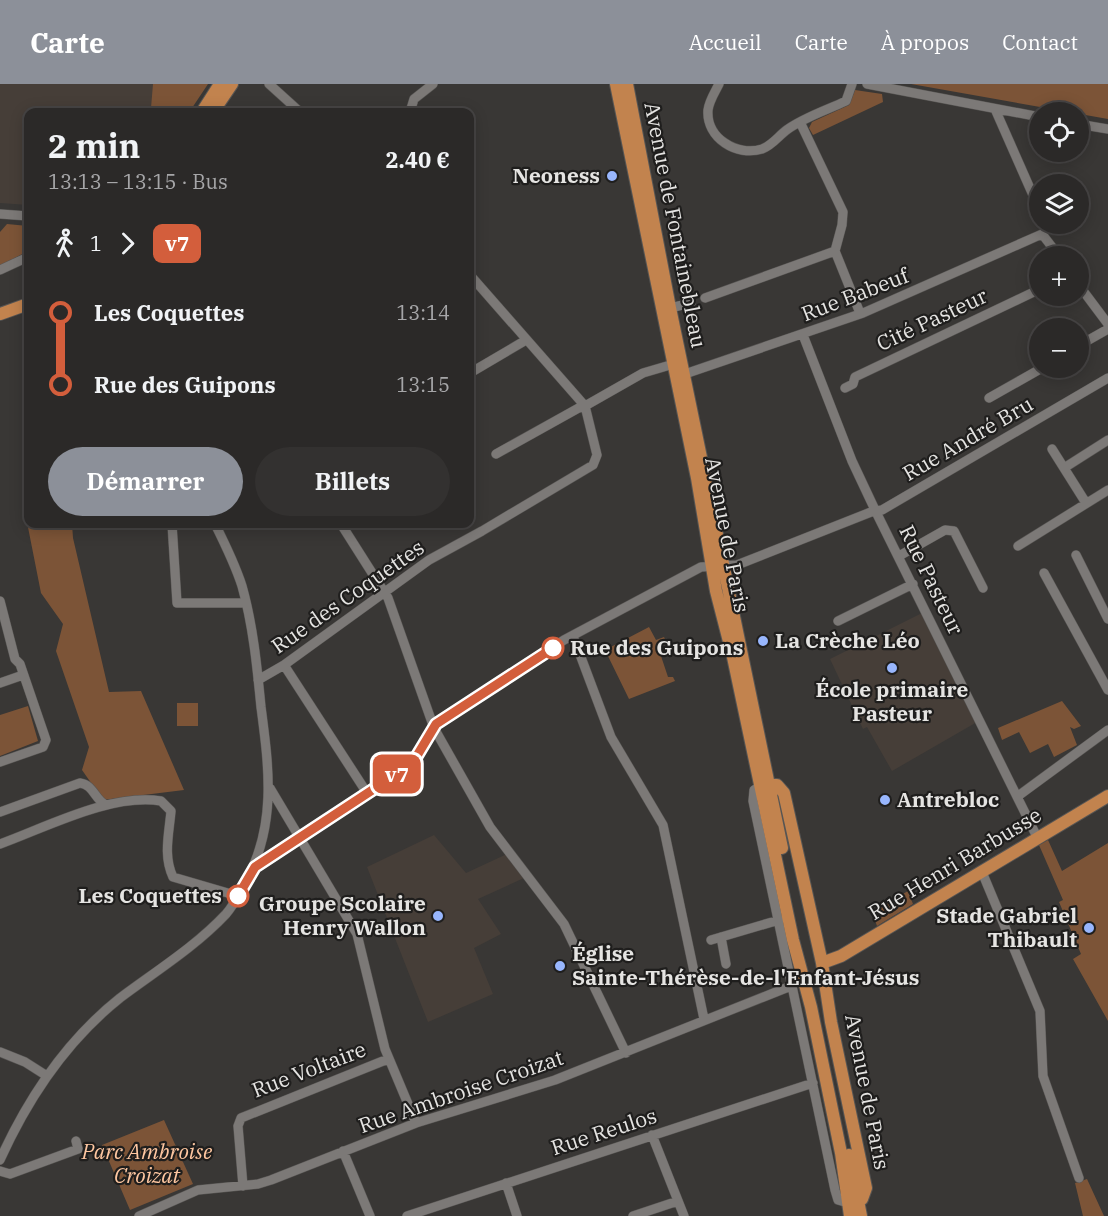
<!DOCTYPE html>
<html lang="fr">
<meta charset="utf-8">
<style>
:root{--surface:#2b2928;--page:#333130;--text:#f1f3f6;--muted:#a6a6a8;--line:#474545;--accent:#8c9099}
body{margin:0;font-family:"IBM Plex Serif",serif;background:var(--page);color:var(--text);height:100vh;display:flex;flex-direction:column;font-size:22px;white-space:nowrap}
*{box-sizing:border-box;margin:0}
p{font-size:20px;color:var(--muted)}
.icon{flex:none;width:33px;height:33px;fill:none;stroke:currentColor;stroke-width:2;stroke-linecap:round;stroke-linejoin:round}
.map{position:relative;flex:1;overflow:hidden}
.drawer{position:absolute;left:24px;top:24px;width:450px;height:420px;display:flex;flex-direction:column;background:var(--surface);border-radius:12px;box-shadow:0 3px 15px #0003,0 0 0 2px var(--line)}
.drawer>*{flex:none}
.badge{padding:0 12px;border-radius:9px;font-size:21px;line-height:39px}
.controls{position:absolute;left:1029px;top:18px;display:grid;gap:12px}
.controls a{display:grid;place-items:center;width:60px;height:60px;border-radius:50%;background:var(--surface);box-shadow:0 3px 15px #0003,0 0 0 2px var(--line);font-size:30px}
.map>.badge{position:absolute;translate:-50% -50%;box-shadow:0 0 0 3px #fff}
.legs{display:flex;align-items:center;gap:9px;height:66px;padding:0 24px;font-size:20px}
.legs p{margin-inline-start:auto}
.head{display:flex;align-items:center;justify-content:space-between;height:102px;padding:0 24px}
h1{font-size:33px;font-weight:700;line-height:45px}
.cta{display:flex;gap:12px;margin-top:auto;padding:12px 24px}
.cta a{flex:1;height:69px;border-radius:36px;background:var(--accent);color:#fff;font-size:24px;font-weight:700;line-height:69px;text-align:center}
.cta a+a{background:var(--page);color:var(--text)}
ul{padding:0 24px;list-style:none}
li{display:flex;align-items:center;gap:21px;height:72px;font-size:22px}
li i{display:grid;place-items:center;width:9px;height:100%;margin:0 8px;background:currentColor}
li i::after{content:'';width:15px;height:15px;margin:-8px;border:4px solid;border-radius:50%;background:var(--surface)}
li p{margin-inline-start:auto}
li:first-child i{background:linear-gradient(#0000 50%,currentColor 0)}
li:last-child i{background:linear-gradient(currentColor 50%,#0000 0)}
header{display:flex;align-items:center;gap:36px;box-sizing:border-box;height:84px;padding:0 30px;background:var(--accent);color:#fff}
header strong{font-size:28px}
nav{display:flex;gap:33px;margin-inline-start:auto;font-size:21px}
.map>svg:first-child{display:block}
</style>
<header>
<strong>Carte</strong>
<nav><a>Accueil</a><a>Carte</a><a>À propos</a><a>Contact</a></nav>
</header>
<div class="map">
<svg width="1108" height="1132" viewBox="0 0 1108 1132">
<rect width="100%" height="100%" fill="#393735"/>
<!-- built -->
<path fill="#463e38" d="M0,0h153l37,28h-162v93l-28,-2z
M922,529l55,109 -85,49 -25,-44 -4,2 -33,-70z
M434,751l32,38 41,-19 17,24 -46,21 23,35 -27,14 19,46 -65,28 -61,-155z"/>
<!-- green -->
<path fill="#7c5437" d="M153,0h55l-18,27 -39,-3z
M911,0h197v35z
M855,6l27,4 1,8 -70,33 -4,-7 3,-6 37,-17z
M7,140l21,2v25l-28,15v-34z
M28,419v21h44l1,14 36,154 32,-1 43,99 -81,10 -21,-30 7,-23 -33,-96 7,-27 -22,-31 -17,-86z
M649,543l7,13 8,-3 2,4 -9,3 11,33h5l2,4 -46,18 -24,-49z
M1062,617l19,25 -7,3 -4,-2 7,18 -23,12 -6,-13 -18,9 -11,-21 -17,8 -4,-12z
M177,619h21v23h-21z
M28,622l10,35 -38,15v-41z
M1048,756l14,31 46,-28v178l-35,-62 8,-5 -22,-52 4,-2 -24,-55z
M908,807l5,13 -36,22 -5,-14z
M164,1036l29,64 -63,26 -28,-65z
M1087,1095l17,37h-21l-8,-33z"/>
<g fill="none" stroke-linecap="round" stroke-linejoin="round">
<defs>
<path id="minor" d="M269,0l31,28
M719,0c-4,8 -10,17 -11,26 -2,28 29,47 54,39 11,-4 17,-14 26,-20 17,-12 39,-19 58,-28l6,-17
M867,0l173,33
M995,25l45,102
M410,28l4,-13 19,-15
M800,38l43,90 -1,13 -7,26
M1078,40l30,5
M0,130l28,2
M1042,150l17,22
M835,167l25,62
M0,186l28,-13
M1078,200l30,40
M705,214l130,-47
M670,224l21,-5
M803,251l49,126 24,51 161,325
M1078,262l30,-17
M470,289l56,-33
M679,292l184,-63 179,-79
M845,304l8,-4 2,-7 185,-88
M989,314l53,-30
M585,322l58,-33 34,-10
M1052,365l34,54
M496,370l88,-49
M1064,384l44,-28
M172,440l5,79h69
M341,440l47,74 46,130 56,99 74,97 62,129
M1018,462l90,-56
M1076,471l32,64
M899,472l46,-26 9,1 29,57
M1044,489l64,117
M0,517l15,58 5,5 26,76 -3,7 -43,15
M838,537l75,-37
M573,552l38,101 52,88 41,194
M284,581l83,128
M258,596l26,-15 145,-105 53,-29 111,-66 4,-10 -12,-49 -115,-131
M0,599l23,-8
M761,702l-7,4 -1,11 82,389 3,10 10,3
M270,704l87,146 28,115 31,74
M1018,712l90,-66
M0,728l80,-29c14,2 14,16 26,22
M0,760c47,-17 111,-51 161,-43l10,10c-2,23 -8,45 2,66l65,19
M255,783l157,-103 24,-40 128,-84 137,-73 36,-2 134,-53 11,-2 226,-132
M982,788l58,139 3,65 36,102
M721,853l5,27
M711,856l68,-20
M0,968l25,10 22,14
M652,1051l32,81
M343,1067l27,65
M0,1076c28,-62 66,-119 120,-162 36,-27 75,-51 106,-84 8,-9 13,-20 19,-31 32,-57 24,-115 16,-176 -4,-41 -8,-82 -19,-121 -7,-22 -17,-42 -27,-62
M0,1087l10,3 68,-25 -2,-8
M506,1099l11,33
M243,1102l-5,-60 3,-8 147,-59
M139,1132l59,-26 60,-6 13,-4 145,-57 139,-43 236,-94
M407,1132l406,-133
M633,1132l45,-15"/>
<path id="major" d="M616,0l81,394 19,113 17,66 60,283 18,67 30,146 9,63
M627,0l43,224 112,540
M202,28l18,-28
M213,28l19,-28
M0,230l28,-10
M765,701h12l7,8 38,170 9,59 35,166 -4,11 -7,4
M822,879l19,-7 267,-160
M849,1071l12,61"/>
</defs>
<!-- minor casing -->
<use href="#minor" stroke="#575553" stroke-width="10"/>
<!-- major casing -->
<use href="#major" stroke="#575553" stroke-width="14"/>
<!-- minor -->
<use href="#minor" stroke="#7c7977" stroke-width="9"/>
<!-- major -->
<use href="#major" stroke="#c2834e" stroke-width="12"/>
</g>
<g fill="none" stroke-linecap="round" stroke-linejoin="round">
<defs>
<path id="line-1" d="M238,812l17,-29 157,-103 24,-40 117,-76"/>
</defs>
<!-- line-1 casing -->
<use href="#line-1" stroke="#fff" stroke-width="14"/>
<!-- line-1 -->
<use href="#line-1" stroke="#d35e3c" stroke-width="9"/>
</g>
<!-- markers -->
<g fill="#98b6fd" stroke="#1f1e1d" stroke-width="2">
<circle cx="612" cy="92" r="6"/>
<circle cx="763" cy="557" r="6"/>
<circle cx="892" cy="584" r="6"/>
<circle cx="885" cy="716" r="6"/>
<circle cx="438" cy="832" r="6"/>
<circle cx="1089" cy="844" r="6"/>
<circle cx="560" cy="882" r="6"/>
</g>
<g fill="#fff" stroke="#d35e3c" stroke-width="3">
<circle cx="553" cy="564" r="10"/>
<circle cx="238" cy="812" r="10"/>
</g>
<g text-anchor="middle" stroke-width="4.5" stroke-linejoin="round" paint-order="stroke">
<!-- poi labels -->
<g font-size="21" font-weight="bold" fill="#e5e4e2" stroke="#1f1e1d" text-anchor="end">
<text x="600" y="99">Neoness</text>
<text x="775" y="564" text-anchor="start">La Crèche Léo</text>
<text x="892" y="613" text-anchor="middle">École primaire<tspan x="892" dy="24">Pasteur</tspan></text>
<text x="897" y="723" text-anchor="start">Antrebloc</text>
<text x="426" y="827">Groupe Scolaire<tspan x="426" dy="24">Henry Wallon</tspan></text>
<text x="1077" y="839">Stade Gabriel<tspan x="1077" dy="24">Thibault</tspan></text>
<text x="572" y="877" text-anchor="start">Église<tspan x="572" dy="24">Sainte-Thérèse-de-l'Enfant-Jésus</tspan></text>
</g>
<!-- street labels -->
<g font-size="21" fill="#e5e4e2" stroke="#1f1e1d">
<text transform="translate(675 141) rotate(79)" y="7">Avenue de Fontainebleau</text>
<text transform="translate(855 211) rotate(-21)" y="7">Rue Babeuf</text>
<text transform="translate(932 236) rotate(-25)" y="7">Cité Pasteur</text>
<text transform="translate(968 355) rotate(-30)" y="7">Rue André Bru</text>
<text transform="translate(727 451) rotate(79)" y="7">Avenue de Paris</text>
<text transform="translate(931 496) rotate(64)" y="7">Rue Pasteur</text>
<text transform="translate(348 513) rotate(-35)" y="7">Rue des Coquettes</text>
<text transform="translate(955 780) rotate(-31)" y="7">Rue Henri Barbusse</text>
<text transform="translate(309 986) rotate(-21)" y="7">Rue Voltaire</text>
<text transform="translate(461 1008) rotate(-19)" y="7">Rue Ambroise Croizat</text>
<text transform="translate(867 1008) rotate(79)" y="7">Avenue de Paris</text>
<text transform="translate(604 1048) rotate(-18)" y="7">Rue Reulos</text>
</g>
<!-- stop labels -->
<g font-size="21" font-weight="bold" fill="#e5e4e2" stroke="#1f1e1d" text-anchor="start">
<text x="570" y="571">Rue des Guipons</text>
<text x="222" y="819" text-anchor="end">Les Coquettes</text>
</g>
<!-- park labels -->
<g font-size="21" font-style="italic" fill="#fec7a1" stroke="#1f1e1d">
<text x="147" y="1075">Parc Ambroise<tspan x="147" dy="24">Croizat</tspan></text>
</g>
</g>
</svg>
<div class="controls">
<a><svg class="icon" aria-label="locate" viewBox="0 0 24 24"><circle cx="12" cy="12" r="6"/><path d="M12 2v4M12 18v4M2 12h4M18 12h4"/></svg></a>
<a><svg class="icon" aria-label="layers" viewBox="0 0 24 24"><path d="M12 4l9 5-9 5-9-5zM3 14l9 5 9-5"/></svg></a>
<a>+</a>
<a>−</a>
</div>
<b class="badge" style="left:397px;top:690px;background:#d35e3c;color:#fff">v7</b>
<section class="drawer">
<div class="head"><div><h1>2 min</h1><p>13:13 – 13:15 · Bus</p></div><b>2.40 €</b></div>
<div class="legs"><svg class="icon" aria-label="walk" viewBox="0 0 24 24"><circle cx="13" cy="4" r="2"/><path d="M13 8l-2 6 4 7M11 14l-3 7M7 12l3-4h3l4 4"/></svg>1<svg class="icon" aria-label="forward" viewBox="0 0 24 24"><path d="M9 5l7 7-7 7"/></svg><b class="badge" style="background:#d35e3c;color:#fff">v7</b></div>
<ul>
<li><i style="color:#d35e3c"></i><b>Les Coquettes</b><p>13:14</p></li>
<li><i style="color:#d35e3c"></i><b>Rue des Guipons</b><p>13:15</p></li>
</ul>
<div class="cta"><a>Démarrer</a><a>Billets</a></div>
</section>
</div>
